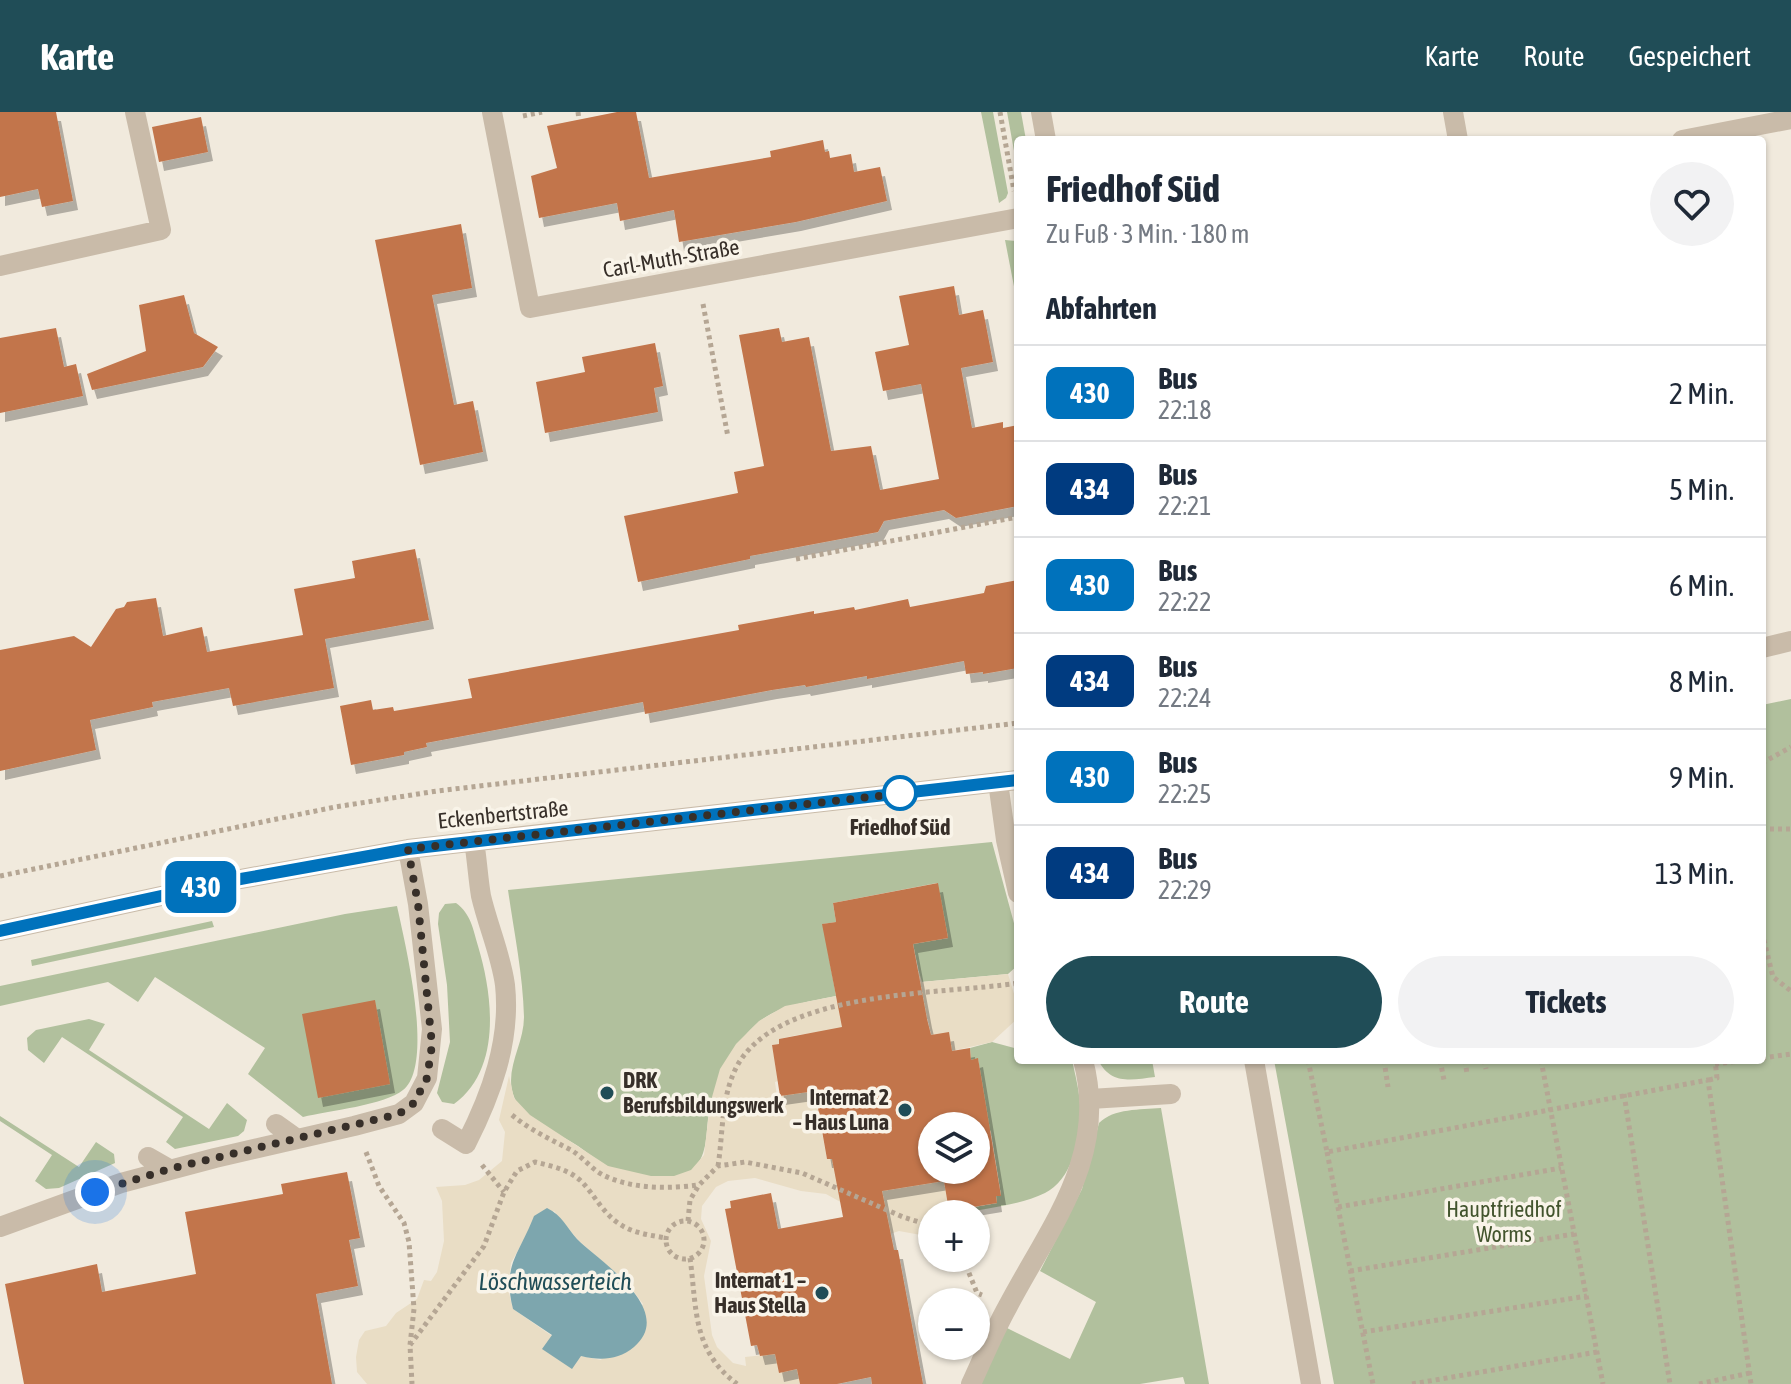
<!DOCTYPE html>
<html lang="de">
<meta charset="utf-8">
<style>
:root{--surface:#fff;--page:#f2f2f3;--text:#1f2937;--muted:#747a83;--line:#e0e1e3;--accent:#204d57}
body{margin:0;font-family:"Asap Condensed",sans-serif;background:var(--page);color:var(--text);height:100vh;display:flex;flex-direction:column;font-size:30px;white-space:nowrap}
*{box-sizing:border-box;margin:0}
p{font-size:26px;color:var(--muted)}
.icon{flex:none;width:44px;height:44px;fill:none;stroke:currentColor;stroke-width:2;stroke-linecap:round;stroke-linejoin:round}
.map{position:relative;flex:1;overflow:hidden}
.panel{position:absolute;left:1014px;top:24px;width:752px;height:928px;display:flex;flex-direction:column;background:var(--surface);border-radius:8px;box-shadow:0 2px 6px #0004}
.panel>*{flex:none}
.badge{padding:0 16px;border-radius:12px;font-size:28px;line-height:52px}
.controls{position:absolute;left:918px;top:1000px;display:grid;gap:16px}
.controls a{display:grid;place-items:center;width:72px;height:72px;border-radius:50%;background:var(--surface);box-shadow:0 2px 6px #0004;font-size:40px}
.you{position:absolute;width:40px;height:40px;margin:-20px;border:6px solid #fff;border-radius:50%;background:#1a73e8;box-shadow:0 0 0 12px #1a73e833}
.map>.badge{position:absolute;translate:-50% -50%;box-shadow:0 0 0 4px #fff}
h2{padding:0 32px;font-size:30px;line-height:72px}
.round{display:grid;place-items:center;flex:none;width:84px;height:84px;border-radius:42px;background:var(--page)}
.overview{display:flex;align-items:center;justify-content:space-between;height:136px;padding:0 32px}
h1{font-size:38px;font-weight:700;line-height:60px}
.primary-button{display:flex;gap:16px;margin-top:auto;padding:16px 32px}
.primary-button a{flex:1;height:92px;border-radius:48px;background:var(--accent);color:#fff;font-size:32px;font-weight:700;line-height:92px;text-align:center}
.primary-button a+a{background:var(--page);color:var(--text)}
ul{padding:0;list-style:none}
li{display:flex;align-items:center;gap:24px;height:96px;padding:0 32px;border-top:2px solid var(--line)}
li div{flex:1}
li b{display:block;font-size:30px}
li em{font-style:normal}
li .badge{min-width:88px;font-weight:700;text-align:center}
header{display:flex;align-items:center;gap:48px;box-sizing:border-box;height:112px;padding:0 40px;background:var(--accent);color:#fff}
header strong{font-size:38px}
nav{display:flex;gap:44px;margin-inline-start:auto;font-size:28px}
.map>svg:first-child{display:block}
</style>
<header>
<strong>Karte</strong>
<nav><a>Karte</a><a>Route</a><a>Gespeichert</a></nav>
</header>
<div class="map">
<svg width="1791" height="1272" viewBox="0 0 1791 1272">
<defs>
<filter id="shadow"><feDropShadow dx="5" dy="9" stdDeviation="0" flood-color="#0004"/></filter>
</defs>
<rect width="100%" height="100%" fill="#f1eadd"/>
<!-- green -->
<path fill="#b1c09d" d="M981,0h12l15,81 -2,5 -7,5z
M1007,0h14l5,28h-8v33z
M1005,128l11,1 2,3v63z
M1791,587v685h-457l-60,-324h488v-355z
M992,730l26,96 -1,28 -9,8 -87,8 -8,-38 35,-6 -11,-55 -104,20 3,19 -13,2 13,72c-61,12 -85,16 -112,77 -7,16 -14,29 -16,46 -2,17 -1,39 -16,51 -20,14 -62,6 -83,-3 -11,-5 -21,-14 -31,-21 -20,-13 -57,-26 -65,-52 -8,-26 11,-50 11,-77 -1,-42 -10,-85 -16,-127z
M456,791c15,11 17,26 22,43 15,50 24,123 -24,158l-12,-2 -5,-9 13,-51 -3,-57 -9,-61 1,-11 6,-9z
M397,794c8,37 38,159 6,184 -18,15 -75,21 -100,27l-55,-43 17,-26 -110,-71 -17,25 -30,-20 -108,24v-20l345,-72z
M212,809l2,6 -182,39 -1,-6z
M89,907l16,5 -16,26 120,79 18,-26 20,17 -3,11 -6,5 -63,13 -9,-7 17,-25 -121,-80 -18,26 -16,-13 -1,-12 9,-8z
M992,930l26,7v11h54c3,14 7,29 8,44 2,28 -6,75 -35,89 -24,12 -55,14 -80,20l-1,-4 33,-6 -1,-7 5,-1 -10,-63 -7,-10 4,-2 -10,-61 -7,1 -1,-12z
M1098,948h54l3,17c-24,3 -44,8 -57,-17z
M1161,996l48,276h-24l-2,-7 -43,7h-161l28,-56 63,31 26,-57 -56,-31 42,-82 17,-66c15,-15 41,-13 62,-15z
M0,1004l79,51 17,-25 18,12 1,9 -56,25 -13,1 -11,-8 17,-26 -52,-34z"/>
<!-- plaza -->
<path fill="#e9ddc5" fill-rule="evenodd" d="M919,860l3,10 86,-8 10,33v11l-26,24 -40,9 -21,-16 -3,-16 -131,16 -18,4v5l-7,1 6,36 -3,1 2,15 43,-11 2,46 5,27h5l45,33 70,-17 3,39h-18v23l-33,-6 -18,6 -28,-28 -27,-15 -25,-3 -46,-13 -27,3 -12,6 -14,19 -1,13 10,22 -7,35 8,59 5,12 16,16 13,3 -1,-9 30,-3 4,18 18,-3 3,15h-433l-10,-12 -1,-15 3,-17 6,-9 21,-5 10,-13 21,-14 7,-19 7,1 6,-9 7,-31 -2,-40 -6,-14 29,-2 14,-5 23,-19 3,-29 -6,-12 10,-44 5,22 16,17 78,51 43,10h23l17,-6 13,-15 6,-51 10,-35 16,-25 23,-23 26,-15 51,-10 -1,-8zM554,1099l24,29 50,44 15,20 -42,56 -20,-4 -68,-47 -5,-20 3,-26 16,-29z"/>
<!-- water -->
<path fill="#7da6ae" d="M547,1096c15,7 20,20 30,31 22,22 100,71 57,108 -16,13 -33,14 -53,9l-9,13 -30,-20 10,-14 -39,-26c-11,-44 6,-54 21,-93z"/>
<!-- building -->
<path fill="#c2754b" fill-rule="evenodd" filter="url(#shadow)" d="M0,0h56l17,89 -31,6 -4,-18 -38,8z
M617,0h19l13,66 122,-21 -1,-6 53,-11 2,12 4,-1 1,7 21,-4 3,18 26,-5 7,34 -91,21 -117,20 -5,-32 -54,11 -3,-18 -78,15 -8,-42 26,-8 -10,-42z
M201,5l7,35 -49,10 -7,-35z
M461,112l11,64 -40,7 22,110 19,-4 10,51 -63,13 -45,-225z
M954,174l5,29 24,-5 10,52 -32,6 11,60 31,-6v6l15,-3v81l-62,12 -12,-8 -60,11 -6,11 -128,24v3l-112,23 -14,-66 114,-23 -4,-21 30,-6 -25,-131 40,-7 3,14 27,-5 22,114 40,-5 9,44 59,-11 -18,-95 -38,7 -8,-39 34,-7 -10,-49z
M184,183l10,38 24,14 -15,20 -111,23 -5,-16 59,-23 -7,-46z
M56,216l8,39 12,-3 7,32 -83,17v-75z
M655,231l8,43 -9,2 4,24 -113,21 -9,-51 49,-10 -3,-15z
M415,437l14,71 -104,19 9,49 -101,18 -4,-18 -77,14 1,5 -63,13 6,30 -96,21v-121l74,-14 17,11 25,-38 8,-2 3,-5 29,-4 7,38 39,-9 5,25 96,-17 -9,-46 61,-11 -3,-17z
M1018,468v88l-35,6v-2l-17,2 -2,-13 -97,18v-3l-61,11 -1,-2 -33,5 -127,24 -2,-12 -217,41 1,4 -23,5v3l-53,10 -11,-59 31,-6 2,10 20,-3 1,4 78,-13 -4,-19 271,-49 -1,-5 76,-14v3l40,-7 1,3 53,-11 2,8 74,-14 2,-7z
M938,771l10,55 -35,6 14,75 4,16 18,-3 3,19 18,-3 1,12 7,-2 23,138h-5l1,7 -48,8 -5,-30 -62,10 12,59h4l25,134h-51l-1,-7 -34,7h-37l-3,-15 -18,4 -4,-19 -15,2 -3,-11 -6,1 -26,-137 6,-1 -1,-7 41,-8 7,36 65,-12 -11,-58h-5l-12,-68 -35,5 -8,-51 7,-1v-5l63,-12 -20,-103 14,-2 -3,-19zM932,1014h44v44h-44z
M375,888l15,84 -72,14 -16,-84z
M347,1060l13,66 -11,2 9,46 -42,8 16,90h-308l-19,-100 92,-20 5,28 94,-18 -11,-62 98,-18 -2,-10z"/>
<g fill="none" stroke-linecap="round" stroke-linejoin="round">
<!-- path -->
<path stroke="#b5a694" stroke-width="5" stroke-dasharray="4 4" stroke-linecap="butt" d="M578,0l1,8
M1000,0l14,79
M523,4l19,-4
M703,192l25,133
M796,447l222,-42
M1762,651l29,-16
M1762,717h29
M0,764l335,-69 102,-16 581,-68
M1762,820l11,45 18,14
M1762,946l29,-4
M1308,948l19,92 381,-72 43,304
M1384,948l4,27
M1440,948l4,20
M1465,948l2,14
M1484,948l2,9
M1541,948l62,324
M1715,952l31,-4
M1709,968l8,-2 -2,-18
M1624,982l46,290
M512,1003c18,15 38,24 59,35 12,7 22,21 34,26 28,13 64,13 93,9
M366,1040l13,34 25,37 5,19 5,67 -4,36 2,39
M1327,1040l46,232
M482,1053l22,27
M718,1054c5,-32 3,-66 17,-96 38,-81 207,-75 283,-87
M1338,1095l223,-39
M688,1109l2,-21 9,-15 19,-19 27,-4 57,11 101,44 29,9
M666 1128a19 19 0 1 1 38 0a19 19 0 1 1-38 0Z
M690,1146c7,51 2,92 47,126
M963,1146l14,35 5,2
M1350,1159l224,-37
M1363,1220l224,-36
M410,1233l74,-99 20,-54 13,-21 18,-9c16,4 33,7 46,19 13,13 21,31 37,42 14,10 31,12 48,15
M1412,1272l185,-32
M1699,1272l51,-11"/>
<!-- minor -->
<path stroke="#c9bba9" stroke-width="20" d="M492,0l38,196 488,-90
M1041,0l5,28
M1453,0l5,28
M1682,28l109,-21
M0,154l161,-36 -26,-118
M1762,536l29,-7
M998,670l8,58 12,53
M0,819l235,-51 173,-31 610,-69
M1254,948l57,324
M1090,987l81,-5
M276,1012l21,15
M442,1017l24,15c25,-49 45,-103 39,-159 -4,-30 -17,-59 -24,-89 -3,-18 -4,-37 -7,-55
M148,1045l21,12
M0,1115l121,-44 94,-25 139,-32 45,-12 15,-11 13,-25 5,-49 -14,-125 -10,-55
M971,1272c12,-26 23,-53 37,-78 42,-80 101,-150 75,-246"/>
</g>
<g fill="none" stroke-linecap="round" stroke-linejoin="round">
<defs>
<path id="line" d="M0,819l235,-51 173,-31 610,-69"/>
</defs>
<!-- line casing -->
<use href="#line" stroke="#fff" stroke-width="18"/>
<!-- line -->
<use href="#line" stroke="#0072bc" stroke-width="12"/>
<!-- walk -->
<path stroke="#372f29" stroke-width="8" stroke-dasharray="0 14.4" d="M95,1080l74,-23 230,-55 15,-11 13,-25 5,-33 -14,-141 -10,-55 497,-56h-5"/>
</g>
<!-- markers -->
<circle fill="#fff" stroke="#0072bc" stroke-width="4" cx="900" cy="681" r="16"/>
<g fill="#204d57" stroke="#f9f4e9" stroke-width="3">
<circle cx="607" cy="981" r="8"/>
<circle cx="905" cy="998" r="8"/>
<circle cx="822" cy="1181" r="8"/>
</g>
<g text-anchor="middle" stroke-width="7" stroke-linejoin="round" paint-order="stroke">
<!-- street labels -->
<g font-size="22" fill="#372f29" stroke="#f9f4e9">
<text transform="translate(671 146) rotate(-10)" y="8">Carl-Muth-Straße</text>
<text transform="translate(503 702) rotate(-6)" y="8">Eckenbertstraße</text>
</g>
<!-- stop labels -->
<g font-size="22" font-weight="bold" fill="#372f29" stroke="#f9f4e9">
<text x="900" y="723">Friedhof Süd</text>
</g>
<!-- poi labels -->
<g font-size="22" font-weight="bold" fill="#372f29" stroke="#f9f4e9" text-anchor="end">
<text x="623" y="976" text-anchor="start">DRK<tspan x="623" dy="25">Berufsbildungswerk</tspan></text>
<text x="889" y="993">Internat 2<tspan x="889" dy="25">– Haus Luna</tspan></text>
<text x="806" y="1176">Internat 1 –<tspan x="806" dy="25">Haus Stella</tspan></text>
</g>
<!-- park labels -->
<g font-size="22" fill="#42542d" stroke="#f9f4e9">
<text x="1504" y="1105">Hauptfriedhof<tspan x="1504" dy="25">Worms</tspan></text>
</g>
<!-- water labels -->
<g font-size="24" font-style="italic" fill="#204d57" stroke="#f9f4e9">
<text x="555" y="1178">Löschwasserteich</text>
</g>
</g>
</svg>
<div class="controls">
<a><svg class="icon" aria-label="layers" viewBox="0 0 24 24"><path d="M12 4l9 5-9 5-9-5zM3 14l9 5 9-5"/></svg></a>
<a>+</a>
<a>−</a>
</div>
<div class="you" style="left:95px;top:1080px"></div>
<b class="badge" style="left:201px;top:775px;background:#0072bc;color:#fff">430</b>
<section class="panel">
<div class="overview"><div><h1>Friedhof Süd</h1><p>Zu Fuß · 3 Min. · 180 m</p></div><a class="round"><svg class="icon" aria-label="heart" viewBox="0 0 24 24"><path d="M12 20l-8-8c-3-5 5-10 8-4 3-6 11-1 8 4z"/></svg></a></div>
<h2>Abfahrten</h2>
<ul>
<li><span class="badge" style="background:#0072bc;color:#fff">430</span><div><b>Bus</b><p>22:18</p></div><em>2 Min.</em></li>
<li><span class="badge" style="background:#003b80;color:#fff">434</span><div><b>Bus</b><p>22:21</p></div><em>5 Min.</em></li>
<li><span class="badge" style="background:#0072bc;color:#fff">430</span><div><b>Bus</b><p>22:22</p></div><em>6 Min.</em></li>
<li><span class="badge" style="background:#003b80;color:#fff">434</span><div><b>Bus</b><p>22:24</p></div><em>8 Min.</em></li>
<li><span class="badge" style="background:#0072bc;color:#fff">430</span><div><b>Bus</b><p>22:25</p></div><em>9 Min.</em></li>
<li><span class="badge" style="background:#003b80;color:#fff">434</span><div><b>Bus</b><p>22:29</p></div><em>13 Min.</em></li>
</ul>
<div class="primary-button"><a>Route</a><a>Tickets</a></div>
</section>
</div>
